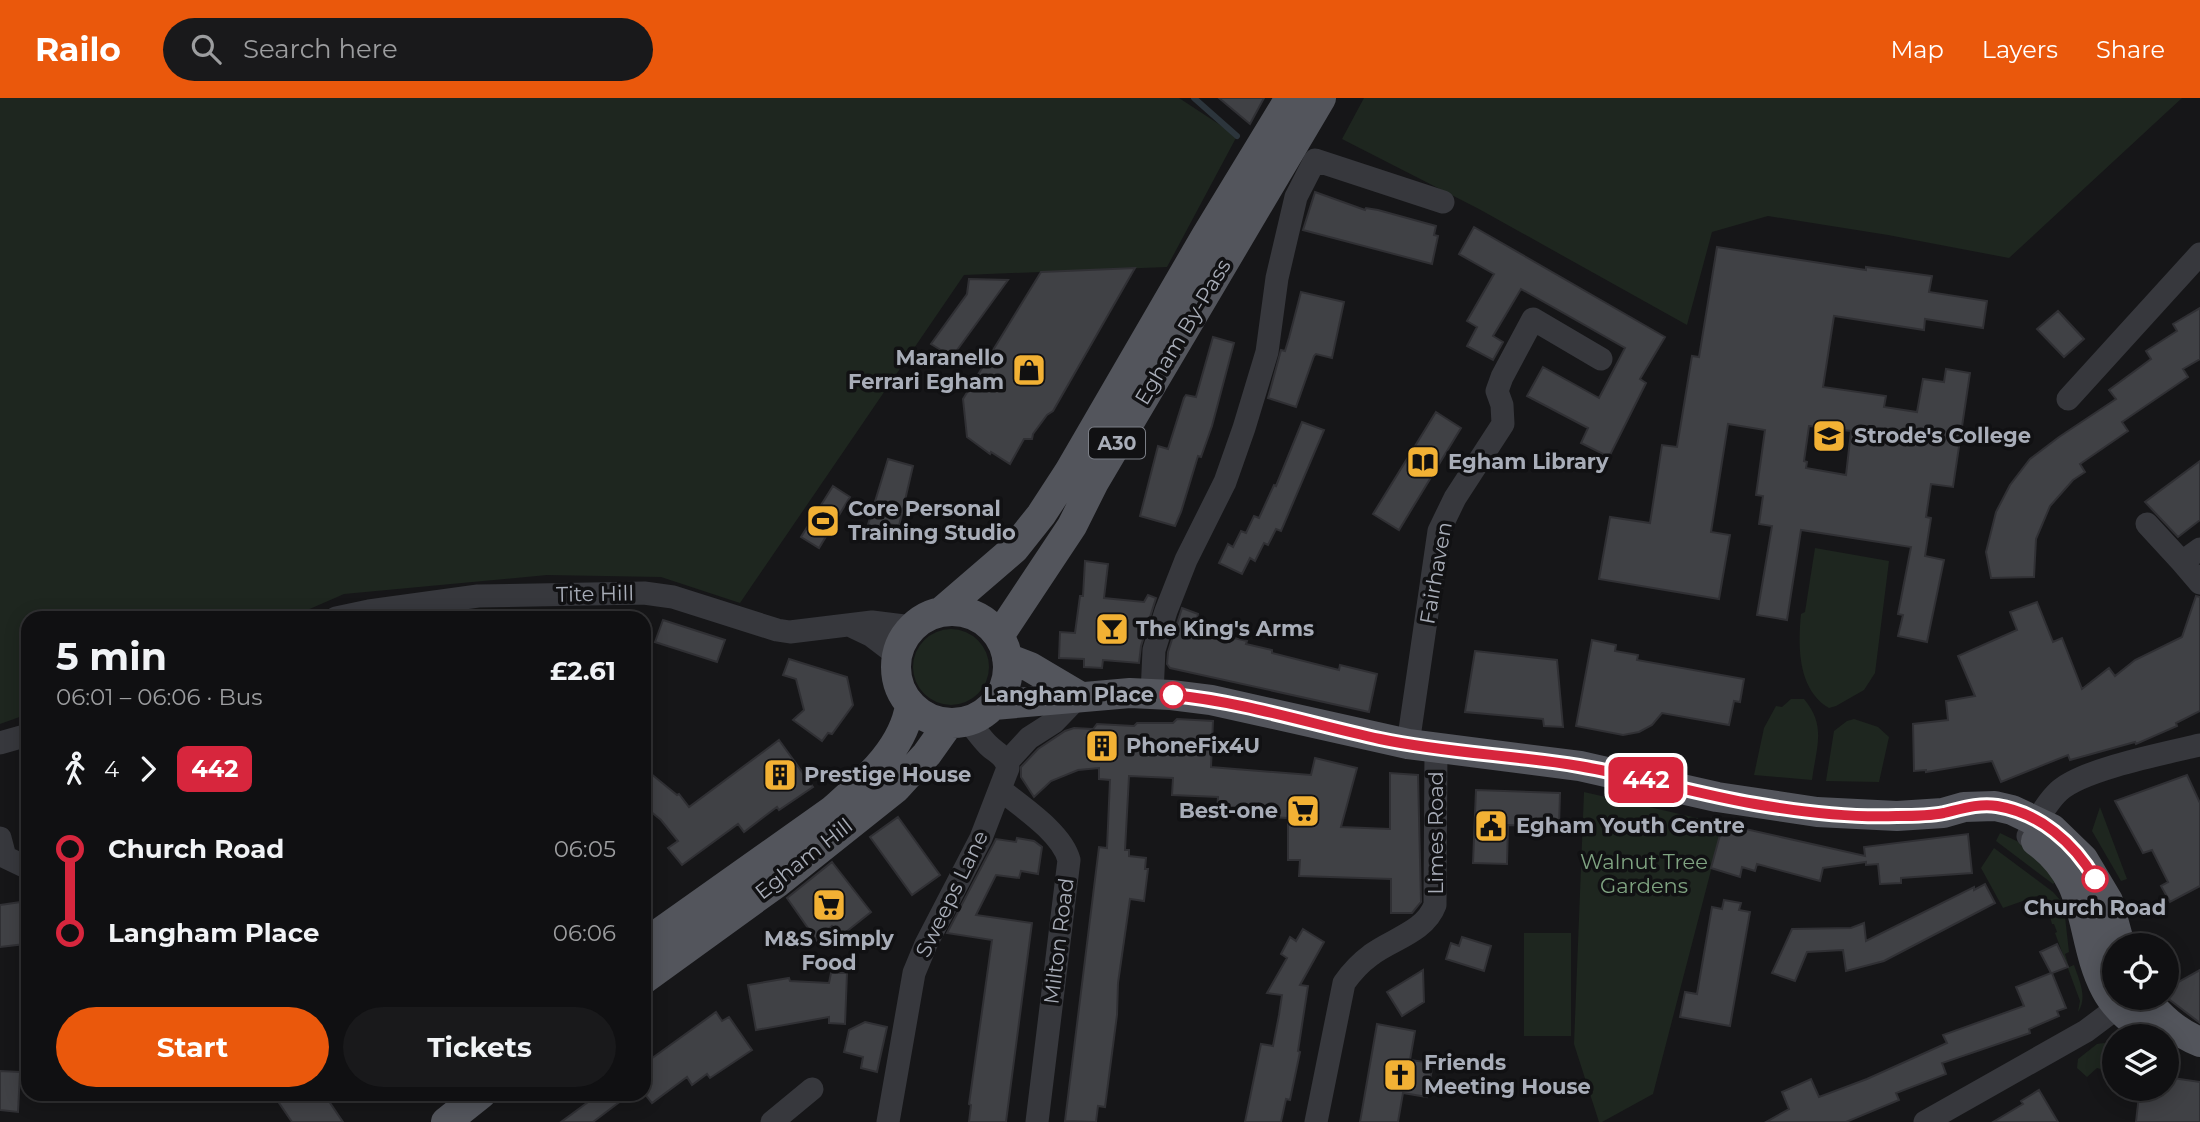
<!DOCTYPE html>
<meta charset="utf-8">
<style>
:root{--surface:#101012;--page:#19191b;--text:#f1f3f6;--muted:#9c9d9f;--line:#303032;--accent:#ea580c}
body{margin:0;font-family:Montserrat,sans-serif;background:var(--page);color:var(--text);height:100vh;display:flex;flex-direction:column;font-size:26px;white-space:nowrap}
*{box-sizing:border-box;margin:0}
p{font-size:23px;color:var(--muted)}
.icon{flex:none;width:38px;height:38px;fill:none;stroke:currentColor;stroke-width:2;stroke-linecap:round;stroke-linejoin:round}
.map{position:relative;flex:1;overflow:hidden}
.panel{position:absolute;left:21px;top:513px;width:630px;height:490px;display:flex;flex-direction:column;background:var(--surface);border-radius:21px;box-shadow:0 4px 18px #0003,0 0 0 2px var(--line)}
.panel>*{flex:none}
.badge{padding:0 14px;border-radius:10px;font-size:24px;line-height:46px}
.buttons{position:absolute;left:2102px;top:835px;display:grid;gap:14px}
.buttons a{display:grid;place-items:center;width:77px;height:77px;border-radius:50%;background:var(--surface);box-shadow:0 4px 18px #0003,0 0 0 2px var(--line);font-size:35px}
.map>.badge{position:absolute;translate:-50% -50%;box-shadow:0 0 0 4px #fff}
.legs{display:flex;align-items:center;gap:10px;height:77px;padding:0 35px;font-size:23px}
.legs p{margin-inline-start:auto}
.headline{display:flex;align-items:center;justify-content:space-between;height:119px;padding:0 35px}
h1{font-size:38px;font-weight:700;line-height:52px}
.action{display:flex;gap:14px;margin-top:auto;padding:14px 35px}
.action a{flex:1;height:80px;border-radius:42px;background:var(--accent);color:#fff;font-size:28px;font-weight:700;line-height:80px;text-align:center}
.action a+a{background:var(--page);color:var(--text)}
ul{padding:0 35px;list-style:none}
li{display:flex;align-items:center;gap:24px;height:84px;font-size:26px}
li i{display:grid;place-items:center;width:10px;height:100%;margin:0 9px;background:currentColor}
li i::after{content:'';width:18px;height:18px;margin:-9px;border:5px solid;border-radius:50%;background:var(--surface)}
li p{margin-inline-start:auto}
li:first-child i{background:linear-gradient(#0000 50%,currentColor 0)}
li:last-child i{background:linear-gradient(currentColor 50%,#0000 0)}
header{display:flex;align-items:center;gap:42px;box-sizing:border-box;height:98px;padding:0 35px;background:var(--accent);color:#fff}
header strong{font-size:33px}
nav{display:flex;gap:38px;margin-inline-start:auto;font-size:24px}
.search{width:490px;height:63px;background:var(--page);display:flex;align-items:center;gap:18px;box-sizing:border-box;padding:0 24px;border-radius:38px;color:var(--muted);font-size:26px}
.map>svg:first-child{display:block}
</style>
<header>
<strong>Railo</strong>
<div class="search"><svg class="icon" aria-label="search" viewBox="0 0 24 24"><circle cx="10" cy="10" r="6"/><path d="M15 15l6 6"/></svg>Search here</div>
<nav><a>Map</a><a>Layers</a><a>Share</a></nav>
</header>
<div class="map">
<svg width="2200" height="1024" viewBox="0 0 2200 1024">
<rect width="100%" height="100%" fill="#161618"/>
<!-- green -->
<path fill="#1e261f" d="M0,0h1179l58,38 -70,131 -203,8 -224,328 -79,-26 -114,-2 -203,19 -55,24h-261v96l-28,10z
M1364,0h818l-173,160 -121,-23 -120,-19 -56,16 -25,93 -208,-116 -137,-70z
M1815,450l74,13 -14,112 -11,17 -28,16 -7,2c-32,-19 -31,-63 -28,-94l4,-2z
M913 569a38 38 0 1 1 76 0a38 38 0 1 1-76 0Z
M1791,601h13c23,27 12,49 8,81l-58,-5 10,-47 12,-22 6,1z
M1854,621l24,8 11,10 -10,45 -53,-1 8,-50 13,-10z
M1584,694l139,32 -70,270 -51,28h-3l-25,-78z
M2100,709l27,72 -6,2 -29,-50z
M2000,735l29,14 31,31 -7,6 -57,-43z
M1994,750l59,44 8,9 3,7 5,44 -4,2 4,13 5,-2c5,15 14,32 4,47l2,-11 -25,-68 2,-1 -3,-8h-2l-5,-19h-3l-4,-10 -37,13 -22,-40z
M1524,835h47v103h-47z
M2104,945l10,1v24l-3,4 -14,-4 -10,9 -10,-9 1,-9 19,-15z"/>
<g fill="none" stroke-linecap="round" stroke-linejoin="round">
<!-- stream -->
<path stroke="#2c353c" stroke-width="6" d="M1194,0l43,38"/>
</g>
<!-- building -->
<path fill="#404145" stroke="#303034" stroke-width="2" fill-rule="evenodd" d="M1219,0h45l-14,26z
M1315,94l50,18 1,-2 12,2 58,16 -2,9 4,1 -6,28 -129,-34z
M1474,129l191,110 -25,42 6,4 -37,74 -28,-14 7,-15 -61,-32 16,-29 56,31 26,-50 -104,-59 -28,47 10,6 -10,18 -26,-14 10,-19 -10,-6 27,-47 -35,-20z
M1717,149l149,23v-3l66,9 -3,16 58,9 -4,27 -58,-9 -1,11 -90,-14 -11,71 63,9 -2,11 33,5 6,-33 21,3 2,-13 24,4 -17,114 -22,-3 -5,33 5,1 -6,38 19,4 -17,82 -29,-6 5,-21 -5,-1 13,-67 -110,-17 -14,90 -30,-5 15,-89 -13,-2 4,-28 -7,-1 9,-65 -37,-6 -17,108 19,3 -11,64 -120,-20 11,-62 40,6 12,-78 15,2 15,-91 7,1zM1809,328l42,5 -5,44 -40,-7 1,-6 -3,-1z
M1135,170l-82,143 -6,4 -14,19 -1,5h-8l-14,25 -19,-12 -1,2 -23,-17 -4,-38 78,-127z
M969,181l39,1 -56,77 -21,-13 36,-50z
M1301,194l43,10 -12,56 -16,-4 -2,2 -18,51 -28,-9 13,-48 4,1 4,-13z
M2200,210v51l-17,10 5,8 -66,45 6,9 -48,33 5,8 -12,8 -23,26 -14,33 -2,38 -43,1 -5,-26 10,-40 14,-27 20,-26 29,-22 57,-38 -7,-9 42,-31 -5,-8 31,-20 -4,-7z
M2058,213l26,28 -20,18 -27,-28z
M1213,239l21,6 -22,83 -11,31 -3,-1 -17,56 -6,14 -35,-10 18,-70 10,3 16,-51 2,-3 10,2z
M1436,314l25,16 -62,102 -26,-16z
M1302,324l22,8 -43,101 -5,-2 -8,16 -4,-2 -9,18 -5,-3 -8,16 -23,-11 9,-19 5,3 8,-16 5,2 8,-17 5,2 15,-33 2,1z
M888,361l25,7 -14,60 -11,-2 -2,11 -20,-4z
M2200,363v59l-22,17 -33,-35z
M833,388l17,11 -31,51 -18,-11z
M1085,463l23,3 -4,34 40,4 4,-7 8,3 -15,48 -2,17 -36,-3 -1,8 -18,-1v-8l-25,-1 1,-26 15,1 5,-37h3z
M2196,498l4,1v114l-24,12 1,3 -41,18 -1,-2 -65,18 -2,-5 -67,27 -9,-21 -66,11v-2l-12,1 -1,-47 35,-4 -2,-19 29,-5 -17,-40 59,-26 -7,-18 27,-10 16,40 9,-4 20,51 27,-21 6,8 20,-16 47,-23z
M1182,510l16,6 -4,19 35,9 1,-5 17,4 -1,3 26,6v3l67,17 1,-5 37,9 -8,38 -199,-44 -3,-4 1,-12z
M663,522l62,20 -8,22 -62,-20z
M1592,542l24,5 -1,6 23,4 -1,5 107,19 -4,23 -6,-1 -5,24 -67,-12 -10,12 -13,7 -16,3 -47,-9z
M1475,553l82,9 6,67 -19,-1 -1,-7 -78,-7z
M789,561l58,18 6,28 -21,29 -4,-1 -6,8 -29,-21 11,-10 -8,-31 -13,-4z
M1177,621l36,2 -2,46 100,8 4,-17 42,10 -16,59 49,2v-56l28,2 3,127 -9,11h-21v-34l-92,-3 1,-16h-12v-42l-51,-3v-3l-20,-1 1,-14 -46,-2 1,-17 -44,-2 -4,74h4v6l17,2 -1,11h3l-4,32 -14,-2 -12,84 -1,32 -12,92 -7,-1 -2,16 -31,-1 34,-274 8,1 3,-68 -11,-1v-11l-21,2 -27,11 -17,16 -13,-20v-10l17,-18 27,-18 9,-3 19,1 4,-5 37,2 3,-3h36z
M779,642l34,47 -34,23 -2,-3 -33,25 -6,-8 -56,41 -14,-17 10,-7 -17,-21 -17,-14v-38l33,27 2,-1 10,13z
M2187,677l13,28v83l-30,16 -9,-16 7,-4 -16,-32 -9,3 -28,-52z
M1476,692l84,3 -1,34 -51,-2 -1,39 -34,-1z
M898,719l42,58 -28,20 -42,-58z
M1723,726l142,32 -1,-9 104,-13 4,39 -71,5v5l-21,1 -2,-20 -12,1v-3l-43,6 -3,13 -63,-17 -2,7 -13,-4 -2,10 -29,-9z
M1017,740l17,3 8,6 -4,27 -17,-3 -2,7 -23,-3 -20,40 56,8 -26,199h-37l2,-17 -2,-1 23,-164 -45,-7 49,-94 20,3z
M832,764l39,50 -30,24 -9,-10 -15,15 -30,-43z
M1985,786l10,19 -111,58 -38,10 -3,-21 -36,2 -12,29 -23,-8 20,-44 59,-1 13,-5 2,18 108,-54v3z
M1724,802l17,3 -2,7 11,2 -20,114 -50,-9 5,-25 12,2 15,-87 10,2z
M28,803v30l-4,-1 1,14 -25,3v-42z
M1303,831l21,13 -24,43 8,1 -10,65 2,1 -10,48 -4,-1 -5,23h-36l16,-78 12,2 6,-31 3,-20 -15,-2 20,-35 -6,-4 9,-17 6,4z
M1462,839l29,9 -7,25 -38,-12 5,-16 8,3z
M2057,846l11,23 -16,6 14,35 -9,3 2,5 -30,13 1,4 -88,30 4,11 -50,19 3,7 -53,22h-80l23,-13 -7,-17 29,-13 8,18 48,-18 80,-36 -4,-8 81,-29 -8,-19 35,-14 -11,-21z
M1423,872l1,32 -22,14 -15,-24z
M2200,872v53l-34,-26v-8z
M831,875h16l-2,51 -16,-1v-6l-73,13 -8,-45 41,-7 1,3 39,2z
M716,914l6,9 7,-4 23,33 -42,28 -3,-4 -15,11 -5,-8 -35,26 -8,-10v-29z
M865,924l22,5 -10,45 -16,-4 2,-11 -19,-5 5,-22z
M1377,926l38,7 -5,29 23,3 -6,34 -24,-4 -5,29h-38z
M0,973l20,1 -2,40 -18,-2z
M2166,979l34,5v40h-64l3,-27 9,1v-8h18z
M2039,992l19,32h-65l30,-18 -2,-3z
M273,996h51l19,28h-51z
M599,996h31l-37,28h-32z"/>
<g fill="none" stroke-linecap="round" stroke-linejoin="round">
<!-- minor -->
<path stroke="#37383d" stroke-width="23" d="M2068,301l132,-145
M2147,426l35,38
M2200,451l-18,13 18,21
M336,520l33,-7 109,-15 166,-3 29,4 104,33 13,2 82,-10 40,5
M849,527l23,11 25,19
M1152,596l2,-44 12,-39 20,-51 39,-78 19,-54 23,-76 10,-74 19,-81 19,-37 128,42
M0,645l28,-8
M1408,646l31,-213 16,-33 48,-74 -1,-19 -5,-14 5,-14 31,-58 68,40
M1007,664l22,-24 25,-16 25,-26
M1001,692c21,17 61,43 68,70l-32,262
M2028,738c9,-15 18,-33 31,-45 24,-22 107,-38 141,-46
M0,740l5,19 23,11
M772,1024l40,-33
M888,1024l26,-149 12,-29 55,-106 27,-70c-3,-13 -12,-15 -20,-23 -7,-7 -13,-16 -20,-24
M1316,1024l28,-139c7,-10 16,-20 27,-28 21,-16 54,-23 64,-50l1,-157
M1925,1024l161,-91 44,-33"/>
<!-- major -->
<path stroke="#53555c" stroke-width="30" d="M896 569a56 56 0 1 1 112 0a56 56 0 1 1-112 0Z
M942,513l72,-62 27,-34 28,-43 137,-236 84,-138
M999,538l73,-110 22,-44 227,-384
M1007,560l23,9 49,29
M994,607l136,-12 41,2 40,5 197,44 172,22 137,31 100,15 80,4 46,-3 21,-6 31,-1 17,4 40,19 31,30 25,42 12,44
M2036,743c57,41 42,96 70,149 10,19 29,33 46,46
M644,846l189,-134c31,-28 71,-61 77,-105
M644,881l134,-97 118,-94 31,-34 22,-31
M2144,900c16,19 32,34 56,44
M446,1024l35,-28"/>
</g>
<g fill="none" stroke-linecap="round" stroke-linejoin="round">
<defs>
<path id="line-1" d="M1173,597c70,7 138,29 207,44 66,14 133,16 199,27 59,10 117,28 176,38 46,8 95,14 142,12 15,0 32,0 47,-3 17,-4 35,-10 53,-7 43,7 77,37 98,73"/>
</defs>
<!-- line-1 casing -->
<use href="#line-1" stroke="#fff" stroke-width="16"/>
<!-- line-1 -->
<use href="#line-1" stroke="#d7263d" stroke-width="10"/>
</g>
<!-- icons -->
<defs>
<symbol id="shop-square" viewBox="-11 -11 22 22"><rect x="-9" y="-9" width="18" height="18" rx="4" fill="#f2b134" stroke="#111113"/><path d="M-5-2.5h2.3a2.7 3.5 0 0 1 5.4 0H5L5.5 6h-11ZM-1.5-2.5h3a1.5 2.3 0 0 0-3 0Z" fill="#111"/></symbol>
<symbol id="university-square" viewBox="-11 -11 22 22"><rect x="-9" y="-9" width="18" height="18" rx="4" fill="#f2b134" stroke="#111113"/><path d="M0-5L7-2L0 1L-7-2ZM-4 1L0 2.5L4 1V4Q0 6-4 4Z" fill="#111"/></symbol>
<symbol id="library-square" viewBox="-11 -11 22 22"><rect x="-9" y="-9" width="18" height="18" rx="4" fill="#f2b134" stroke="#111113"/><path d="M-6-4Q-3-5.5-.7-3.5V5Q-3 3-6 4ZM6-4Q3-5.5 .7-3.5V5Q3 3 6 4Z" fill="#111"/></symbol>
<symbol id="stadium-square" viewBox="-11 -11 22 22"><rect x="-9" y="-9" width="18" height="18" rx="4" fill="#f2b134" stroke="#111113"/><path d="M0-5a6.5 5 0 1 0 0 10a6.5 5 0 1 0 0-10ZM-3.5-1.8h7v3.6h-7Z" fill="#111"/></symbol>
<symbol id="bar-square" viewBox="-11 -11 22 22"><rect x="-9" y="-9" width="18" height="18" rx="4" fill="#f2b134" stroke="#111113"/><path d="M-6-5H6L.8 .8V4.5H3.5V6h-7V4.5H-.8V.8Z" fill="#111"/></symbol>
<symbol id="building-square" viewBox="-11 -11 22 22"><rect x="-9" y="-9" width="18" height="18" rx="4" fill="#f2b134" stroke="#111113"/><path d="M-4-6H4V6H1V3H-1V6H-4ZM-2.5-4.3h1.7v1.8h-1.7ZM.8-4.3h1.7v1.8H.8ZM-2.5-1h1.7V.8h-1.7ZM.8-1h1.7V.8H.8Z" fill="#111"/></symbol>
<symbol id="supermarket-square" viewBox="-11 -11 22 22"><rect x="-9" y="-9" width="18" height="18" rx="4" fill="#f2b134" stroke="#111113"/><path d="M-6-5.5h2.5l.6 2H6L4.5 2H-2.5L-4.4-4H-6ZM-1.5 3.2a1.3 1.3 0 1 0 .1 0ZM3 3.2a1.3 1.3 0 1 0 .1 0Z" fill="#111"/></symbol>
<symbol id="civic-square" viewBox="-11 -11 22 22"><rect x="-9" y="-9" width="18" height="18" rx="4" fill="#f2b134" stroke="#111113"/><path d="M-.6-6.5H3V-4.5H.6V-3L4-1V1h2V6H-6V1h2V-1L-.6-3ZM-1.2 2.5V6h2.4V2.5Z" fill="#111"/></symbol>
<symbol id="church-square" viewBox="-11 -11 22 22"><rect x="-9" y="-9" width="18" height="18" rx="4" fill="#f2b134" stroke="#111113"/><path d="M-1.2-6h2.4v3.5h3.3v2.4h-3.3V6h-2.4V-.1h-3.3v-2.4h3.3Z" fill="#111"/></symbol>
</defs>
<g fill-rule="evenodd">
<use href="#shop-square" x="1010" y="253" width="38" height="38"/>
<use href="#university-square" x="1810" y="319" width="38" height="38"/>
<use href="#library-square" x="1404" y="345" width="38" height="38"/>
<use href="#stadium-square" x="804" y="404" width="38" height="38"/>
<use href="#bar-square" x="1093" y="512" width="38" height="38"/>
<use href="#building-square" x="1083" y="629" width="38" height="38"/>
<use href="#building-square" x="761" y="658" width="38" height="38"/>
<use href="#supermarket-square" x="1284" y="694" width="38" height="38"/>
<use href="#civic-square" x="1472" y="709" width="38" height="38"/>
<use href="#supermarket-square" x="810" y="788" width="38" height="38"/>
<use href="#church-square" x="1381" y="958" width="38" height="38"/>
</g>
<!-- markers -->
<g fill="#fff" stroke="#d7263d" stroke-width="3.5">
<circle cx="1173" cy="597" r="12"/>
<circle cx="2095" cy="781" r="12"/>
</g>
<g text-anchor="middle" stroke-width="7" stroke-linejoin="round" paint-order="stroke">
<!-- shield labels -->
<rect fill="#111113" stroke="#7b7e86" stroke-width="2" x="1089" y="329.5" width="56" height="31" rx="5"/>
<g font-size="19" font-weight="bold" fill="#a8adb8">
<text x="1117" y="352">A30</text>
</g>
<!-- street labels -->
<g font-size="21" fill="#a8adb8" stroke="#111113">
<text transform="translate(1183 234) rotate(-59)" y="7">Egham By-Pass</text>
<text transform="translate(1436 475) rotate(-80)" y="7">Fairhaven</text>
<text transform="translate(595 496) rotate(-1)" y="7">Tite Hill</text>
<text transform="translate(1436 735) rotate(-90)" y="7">Limes Road</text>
<text transform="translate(804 761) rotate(-38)" y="7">Egham Hill</text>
<text transform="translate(952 796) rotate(-64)" y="7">Sweeps Lane</text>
<text transform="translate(1059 843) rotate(-83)" y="7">Milton Road</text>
</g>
<!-- poi labels -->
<g font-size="21" font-weight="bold" fill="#a8adb8" stroke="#111113" text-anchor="start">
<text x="1004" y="267" text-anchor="end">Maranello<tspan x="1004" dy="24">Ferrari Egham</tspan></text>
<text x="1854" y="345">Strode's College</text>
<text x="1448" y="371">Egham Library</text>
<text x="848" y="418">Core Personal<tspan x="848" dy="24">Training Studio</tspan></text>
<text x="1136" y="538">The King's Arms</text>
<text x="1126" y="655">PhoneFix4U</text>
<text x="804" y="684">Prestige House</text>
<text x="1278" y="720" text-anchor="end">Best-one</text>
<text x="1516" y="735">Egham Youth Centre</text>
<text x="829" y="848" text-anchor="middle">M&amp;S Simply<tspan x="829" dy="24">Food</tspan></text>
<text x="1424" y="972">Friends<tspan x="1424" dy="24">Meeting House</tspan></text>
</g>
<!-- stop labels -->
<g font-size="21" font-weight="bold" fill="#a8adb8" stroke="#111113" text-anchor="end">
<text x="1154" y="604">Langham Place</text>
<text x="2095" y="817" text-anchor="middle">Church Road</text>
</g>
<!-- park labels -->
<g font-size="21" fill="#7fa381" stroke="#111113">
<text x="1644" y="771">Walnut Tree<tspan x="1644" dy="24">Gardens</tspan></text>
</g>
</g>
</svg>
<div class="buttons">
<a><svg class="icon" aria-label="locate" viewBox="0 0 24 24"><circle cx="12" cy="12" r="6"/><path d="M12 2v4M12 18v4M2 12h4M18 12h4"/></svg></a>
<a><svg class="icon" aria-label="layers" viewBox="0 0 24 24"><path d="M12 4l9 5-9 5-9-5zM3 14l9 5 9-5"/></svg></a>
</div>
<b class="badge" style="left:1646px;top:682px;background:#d7263d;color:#fff">442</b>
<section class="panel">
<div class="headline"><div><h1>5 min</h1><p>06:01 – 06:06 · Bus</p></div><b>£2.61</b></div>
<div class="legs"><svg class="icon" aria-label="walk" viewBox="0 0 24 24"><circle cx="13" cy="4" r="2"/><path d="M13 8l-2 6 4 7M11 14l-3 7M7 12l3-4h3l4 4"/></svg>4<svg class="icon" aria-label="forward" viewBox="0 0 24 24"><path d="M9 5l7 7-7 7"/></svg><b class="badge" style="background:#d7263d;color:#fff">442</b></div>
<ul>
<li><i style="color:#d7263d"></i><b>Church Road</b><p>06:05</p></li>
<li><i style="color:#d7263d"></i><b>Langham Place</b><p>06:06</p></li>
</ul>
<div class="action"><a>Start</a><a>Tickets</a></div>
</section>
</div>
